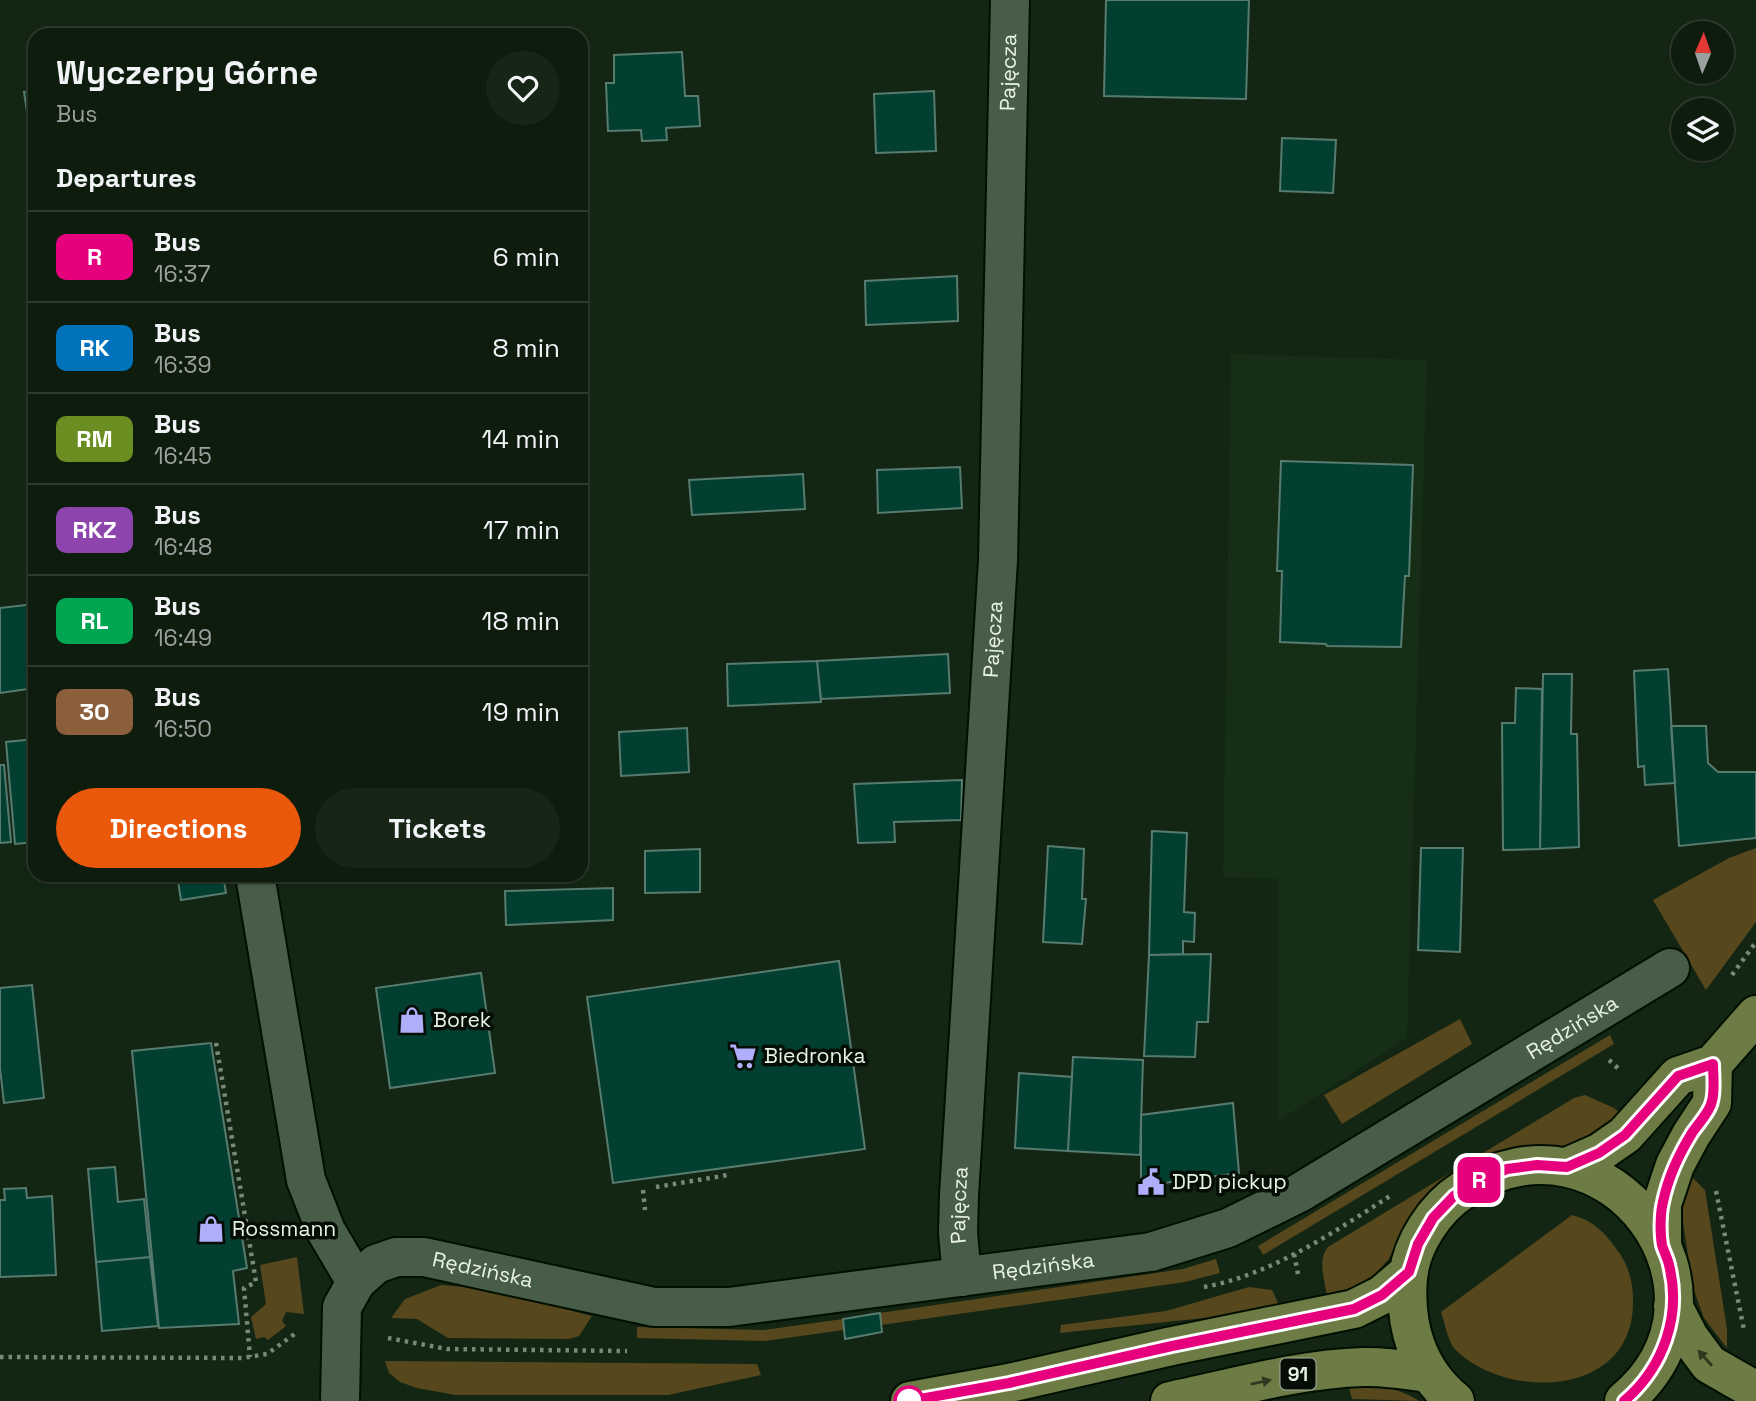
<!DOCTYPE html>
<meta charset="utf-8">
<style>
:root{--surface:#0e1c0e;--page:#172517;--text:#f1f3f6;--muted:#9ba19e;--line:#2e3a2e;--accent:#ea580c}
body{margin:0;font-family:"Space Grotesk",sans-serif;background:var(--page);color:var(--text);height:100vh;display:flex;flex-direction:column;font-size:26px;white-space:nowrap}
*{box-sizing:border-box;margin:0}
p{font-size:23px;color:var(--muted)}
.icon{flex:none;width:38px;height:38px;fill:none;stroke:currentColor;stroke-width:2;stroke-linecap:round;stroke-linejoin:round}
.map{position:relative;flex:1;overflow:hidden}
.drawer{position:absolute;left:28px;top:28px;width:560px;height:854px;display:flex;flex-direction:column;background:var(--surface);border-radius:21px;box-shadow:0 2px 5px #0004,0 0 0 2px var(--line)}
.drawer>*{flex:none}
.badge{padding:0 14px;border-radius:10px;font-size:24px;line-height:46px}
.needle{width:46px;rotate:2deg}
.buttons{position:absolute;left:1671px;top:21px;display:grid;gap:14px}
.buttons a{display:grid;place-items:center;width:63px;height:63px;border-radius:50%;background:var(--surface);box-shadow:0 2px 5px #0004,0 0 0 2px var(--line);font-size:35px}
.map>.badge{position:absolute;translate:-50% -50%;box-shadow:0 0 0 4px #fff}
h2{padding:0 28px;font-size:26px;line-height:63px}
.round{display:grid;place-items:center;flex:none;width:74px;height:74px;border-radius:37px;background:var(--page)}
.head{display:flex;align-items:center;justify-content:space-between;height:119px;padding:0 28px}
h1{font-size:33px;font-weight:700;line-height:52px}
.action{display:flex;gap:14px;margin-top:auto;padding:14px 28px}
.action a{flex:1;height:80px;border-radius:42px;background:var(--accent);color:#fff;font-size:28px;font-weight:700;line-height:80px;text-align:center}
.action a+a{background:var(--page);color:var(--text)}
ul{padding:0;list-style:none}
li{display:flex;align-items:center;gap:21px;height:91px;padding:0 28px;border-top:2px solid var(--line)}
li div{flex:1}
li b{display:block;font-size:26px}
li em{font-style:normal}
li .badge{min-width:77px;font-weight:700;text-align:center}
.map>svg:first-child{display:block}
</style>
<div class="map">
<svg width="1756" height="1401" viewBox="0 0 1756 1401">
<rect width="100%" height="100%" fill="#132613"/>
<!-- built -->
<path fill="#152e15" d="M1231,354l196,6 -20,678 -129,83v-242l-55,-2z"/>
<!-- green -->
<path fill="#57471d" d="M1756,848v74l-50,68 -53,-90 76,-42z
M1460,1019l12,25 -130,80 -18,-29z
M1610,1035l4,9 -351,211 -5,-9z
M1585,1095l29,13 11,9 -50,34 -72,1 -21,6 -26,15 -54,62 -14,25 -14,15 -20,12 -27,10c-2,-16 -10,-37 1,-50l246,-149z
M1692,1177l13,13 22,139v19l-23,-30 -11,-30 -10,-66v-15z
M1572,1215c23,6 34,19 48,39 9,13 13,30 13,45 3,101 -131,102 -180,48 -6,-10 -8,-24 -12,-35z
M297,1257l7,57 -18,-2 -4,9 4,5 -18,14 -4,-3 -8,2 -5,-22 15,-13 -6,-39z
M1216,1259l4,14 -35,9 -304,43 -1,-12 303,-44z
M441,1285l47,4 104,27 -13,20 -10,3 -121,-1 -31,-19 -26,-1 14,-19z
M1249,1287l23,3 7,15 -46,10 -173,18 1,-8 105,-14z
M843,1319l1,11 -79,11 -128,-3v-11l127,3z
M385,1361l372,3 4,11 -93,20h-213l-38,-7 -17,-6 -11,-9z
M1348,1384c27,1 48,2 71,17l-67,-2z"/>
<!-- building -->
<path fill="#023f31" stroke="#587b6f" stroke-width="2" d="M1106,0h143l-3,99 -142,-3z
M682,52l3,44h13l2,30 -34,2 1,12 -25,1 -1,-11 -33,1 -2,-48h8v-28z
M35,91v75l-11,-74z
M934,91l2,60 -60,2 -2,-59z
M1282,138l54,2 -3,53 -53,-2z
M957,276l1,45 -92,4 -1,-44z
M1281,461l132,4 -4,111h-4l-4,71 -74,-1 -1,-2 -46,-2 2,-71h-5z
M960,467l2,41 -84,5 -1,-43z
M803,474l2,35 -113,6 -3,-35z
M34,604l1,84 -35,5v-85z
M948,654l2,39 -129,6 -4,-38z
M817,661l4,41 -93,4 -1,-42z
M1668,669l7,114 -30,2 -1,-19 -6,1 -4,-96z
M1543,674h29l-1,60h6l2,113 -39,2z
M1516,688l26,1 -2,160 -37,1 -1,-127h13z
M1671,726h35l2,37 10,9h38v66l-77,8z
M687,728l2,44 -68,4 -2,-44z
M35,739v103l-20,2 -9,-102z
M0,765h4l7,77 -11,1z
M962,780l-1,40 -67,2 1,20 -37,1 -4,-59z
M1152,831l35,2 -3,79 11,1 -1,29 -11,-1v13l-34,1z
M1048,846l36,3 -2,50h4l-4,45 -39,-2z
M1421,848h42l-3,104 -42,-2z
M700,849v43l-55,1v-42z
M177,875h46l3,18 -45,7z
M613,888v32l-107,5 -1,-34z
M1211,954l-3,68h-11l-2,35 -51,-1 5,-101z
M839,961l26,188 -252,34 -26,-186z
M481,973l14,100 -105,15 -14,-100z
M32,985l12,113 -40,5 -4,-35v-80z
M211,1043l36,225 -14,3 6,53 -80,4 -27,-277z
M1073,1057l70,3 -3,95 -72,-4z
M1019,1073l53,4 -4,74 -53,-3z
M1233,1103l6,70 -98,13v-71z
M115,1167l3,35 26,-3 6,58 -54,5 -8,-93z
M26,1188l1,10 25,-2 4,79 -56,2v-77h5l-1,-11z
M150,1257l8,69 -56,5 -6,-69z
M880,1313l2,19 -37,7 -2,-20z"/>
<g fill="none" stroke-linecap="round" stroke-linejoin="round">
<defs>
<g id="minor">
<path d="M255,875l51,305 20,51 30,51"/>
<path id="s1" d="M962,1277l-4,-44 1,-38 39,-635 12,-560"/>
<path id="s2" d="M340,1401l2,-94 14,-25 20,-18 20,-7h28l230,50h75l422,-55 77,-24 71,-35 371,-225"/>
</g>
<path id="major" d="M1567,1167l32,-14 26,-18 53,-59 35,-12 43,-49
M1662,1244v-40l13,-39 16,-30 21,-32 1,-39
M1673,1306l16,31 20,27 47,27
M910,1401l99,-18 163,-37 182,-37 28,-14 27,-23
M1170,1401c64,-13 128,-32 193,-34 22,-1 44,3 65,6
M1455,1401c-38,-31 -51,-76 -47,-123 3,-34 27,-70 55,-88 145,-95 290,104 161,211"/>
</defs>
<!-- minor casing -->
<use href="#minor" stroke="#010f01" stroke-width="42"/>
<!-- major casing -->
<use href="#major" stroke="#010f01" stroke-width="42"/>
<!-- path -->
<path stroke="#798878" stroke-width="4.5" stroke-dasharray="3.5 5" stroke-linecap="butt" d="M1732,975l24,-33
M216,1043l40,239 -12,6 6,69
M1609,1060l12,11
M656,1187l72,-12
M643,1190l2,20
M1716,1191l28,139
M1294,1254l4,20
M1204,1287c67,-12 130,-55 186,-91
M388,1338l59,11 180,2
M0,1357l242,1 25,-4 29,-21"/>
<!-- minor -->
<use href="#minor" stroke="#485d47" stroke-width="38"/>
<!-- major -->
<use href="#major" stroke="#6d7c45" stroke-width="38"/>
</g>
<!-- one-way arrows -->
<defs><path id="oneway-solid" d="M-6-.8H1V-3.2L6.5 0L1 3.2V.8H-6Z" transform="scale(1.75)"/></defs>
<g fill="#2f391f">
<use href="#oneway-solid" transform="translate(1705 1358) rotate(-132)"/>
<use href="#oneway-solid" transform="translate(1261 1382) rotate(-12)"/>
</g>
<g fill="none" stroke-linecap="round" stroke-linejoin="round">
<defs>
<path id="line" d="M909,1401l100,-18 163,-37 182,-37 28,-14 27,-23 9,-28 15,-26 21,-22 25,-16 28,-11 30,-4 30,2 32,-14 26,-18 53,-59 35,-12c0,11 2,26 -1,37 -2,11 -14,23 -20,32 -13,21 -24,45 -29,69 -3,12 -3,32 -1,43 2,7 6,14 7,20 13,51 -6,103 -45,136"/>
</defs>
<!-- line casing -->
<use href="#line" stroke="#fff" stroke-width="16"/>
<!-- line -->
<use href="#line" stroke="#e6007e" stroke-width="10"/>
</g>
<!-- icons -->
<defs>
<symbol id="shop-bare" viewBox="-9 -9 18 18"><path d="M-5-2.5h2.3a2.7 3.5 0 0 1 5.4 0H5L5.5 6h-11ZM-1.5-2.5h3a1.5 2.3 0 0 0-3 0Z" fill="#aeaefb" stroke="#060d05" stroke-width="2.5" paint-order="stroke"/></symbol>
<symbol id="supermarket-bare" viewBox="-9 -9 18 18"><path d="M-6-5.5h2.5l.6 2H6L4.5 2H-2.5L-4.4-4H-6ZM-1.5 3.2a1.3 1.3 0 1 0 .1 0ZM3 3.2a1.3 1.3 0 1 0 .1 0Z" fill="#aeaefb" stroke="#060d05" stroke-width="2.5" paint-order="stroke"/></symbol>
<symbol id="civic-bare" viewBox="-9 -9 18 18"><path d="M-.6-6.5H3V-4.5H.6V-3L4-1V1h2V6H-6V1h2V-1L-.6-3ZM-1.2 2.5V6h2.4V2.5Z" fill="#aeaefb" stroke="#060d05" stroke-width="2.5" paint-order="stroke"/></symbol>
</defs>
<g fill-rule="evenodd">
<use href="#shop-bare" x="393" y="1001" width="38" height="38"/>
<use href="#supermarket-bare" x="724" y="1037" width="38" height="38"/>
<use href="#civic-bare" x="1132" y="1163" width="38" height="38"/>
<use href="#shop-bare" x="192" y="1210" width="38" height="38"/>
</g>
<!-- markers -->
<circle fill="#fff" stroke="#e6007e" stroke-width="3.5" cx="909" cy="1401" r="14"/>
<g text-anchor="middle" stroke-width="7" stroke-linejoin="round" paint-order="stroke">
<!-- shield labels -->
<rect fill="#060d05" stroke="#a4aea2" stroke-width="2" x="1280.5" y="1358.5" width="35" height="31" rx="5"/>
<g font-size="19" font-weight="bold" fill="#e7f3e6">
<text x="1298" y="1381">91</text>
</g>
<!-- street labels -->
<g font-size="21" fill="#e7f3e6" stroke="#060d05">
<text dy="7" stroke="none"><textPath href="#s1" startOffset="1206">Pajęcza</textPath></text>
<text dy="7" stroke="none"><textPath href="#s1" startOffset="639">Pajęcza</textPath></text>
<text dy="7" stroke="none"><textPath href="#s2" startOffset="1414">Rędzińska</textPath></text>
<text dy="7" stroke="none"><textPath href="#s1" startOffset="72">Pajęcza</textPath></text>
<text dy="7" stroke="none"><textPath href="#s2" startOffset="826">Rędzińska</textPath></text>
<text dy="7" stroke="none"><textPath href="#s2" startOffset="259">Rędzińska</textPath></text>
</g>
<!-- poi labels -->
<g font-size="21" fill="#e7f3e6" stroke="#060d05" text-anchor="start">
<text x="433" y="1027">Borek</text>
<text x="764" y="1063">Biedronka</text>
<text x="1172" y="1189">DPD pickup</text>
<text x="232" y="1236">Rossmann</text>
</g>
</g>
</svg>
<div class="buttons">
<a><svg class="needle" viewBox="-14 -14 28 28"><path d="M0-13l5 13h-10z" fill="#e53935"/><path d="M0 13l5-13h-10z" fill="#9ba19e"/></svg></a>
<a><svg class="icon" aria-label="layers" viewBox="0 0 24 24"><path d="M12 4l9 5-9 5-9-5zM3 14l9 5 9-5"/></svg></a>
</div>
<b class="badge" style="left:1479px;top:1180px;background:#e6007e;color:#fff">R</b>
<section class="drawer">
<div class="head"><div><h1>Wyczerpy Górne</h1><p>Bus</p></div><a class="round"><svg class="icon" aria-label="heart" viewBox="0 0 24 24"><path d="M12 20l-8-8c-3-5 5-10 8-4 3-6 11-1 8 4z"/></svg></a></div>
<h2>Departures</h2>
<ul>
<li><span class="badge" style="background:#e6007e;color:#fff">R</span><div><b>Bus</b><p>16:37</p></div><em>6 min</em></li>
<li><span class="badge" style="background:#0072bc;color:#fff">RK</span><div><b>Bus</b><p>16:39</p></div><em>8 min</em></li>
<li><span class="badge" style="background:#6b8e23;color:#fff">RM</span><div><b>Bus</b><p>16:45</p></div><em>14 min</em></li>
<li><span class="badge" style="background:#8e44ad;color:#fff">RKZ</span><div><b>Bus</b><p>16:48</p></div><em>17 min</em></li>
<li><span class="badge" style="background:#00a651;color:#fff">RL</span><div><b>Bus</b><p>16:49</p></div><em>18 min</em></li>
<li><span class="badge" style="background:#8b5e3c;color:#fff">30</span><div><b>Bus</b><p>16:50</p></div><em>19 min</em></li>
</ul>
<div class="action"><a>Directions</a><a>Tickets</a></div>
</section>
</div>
